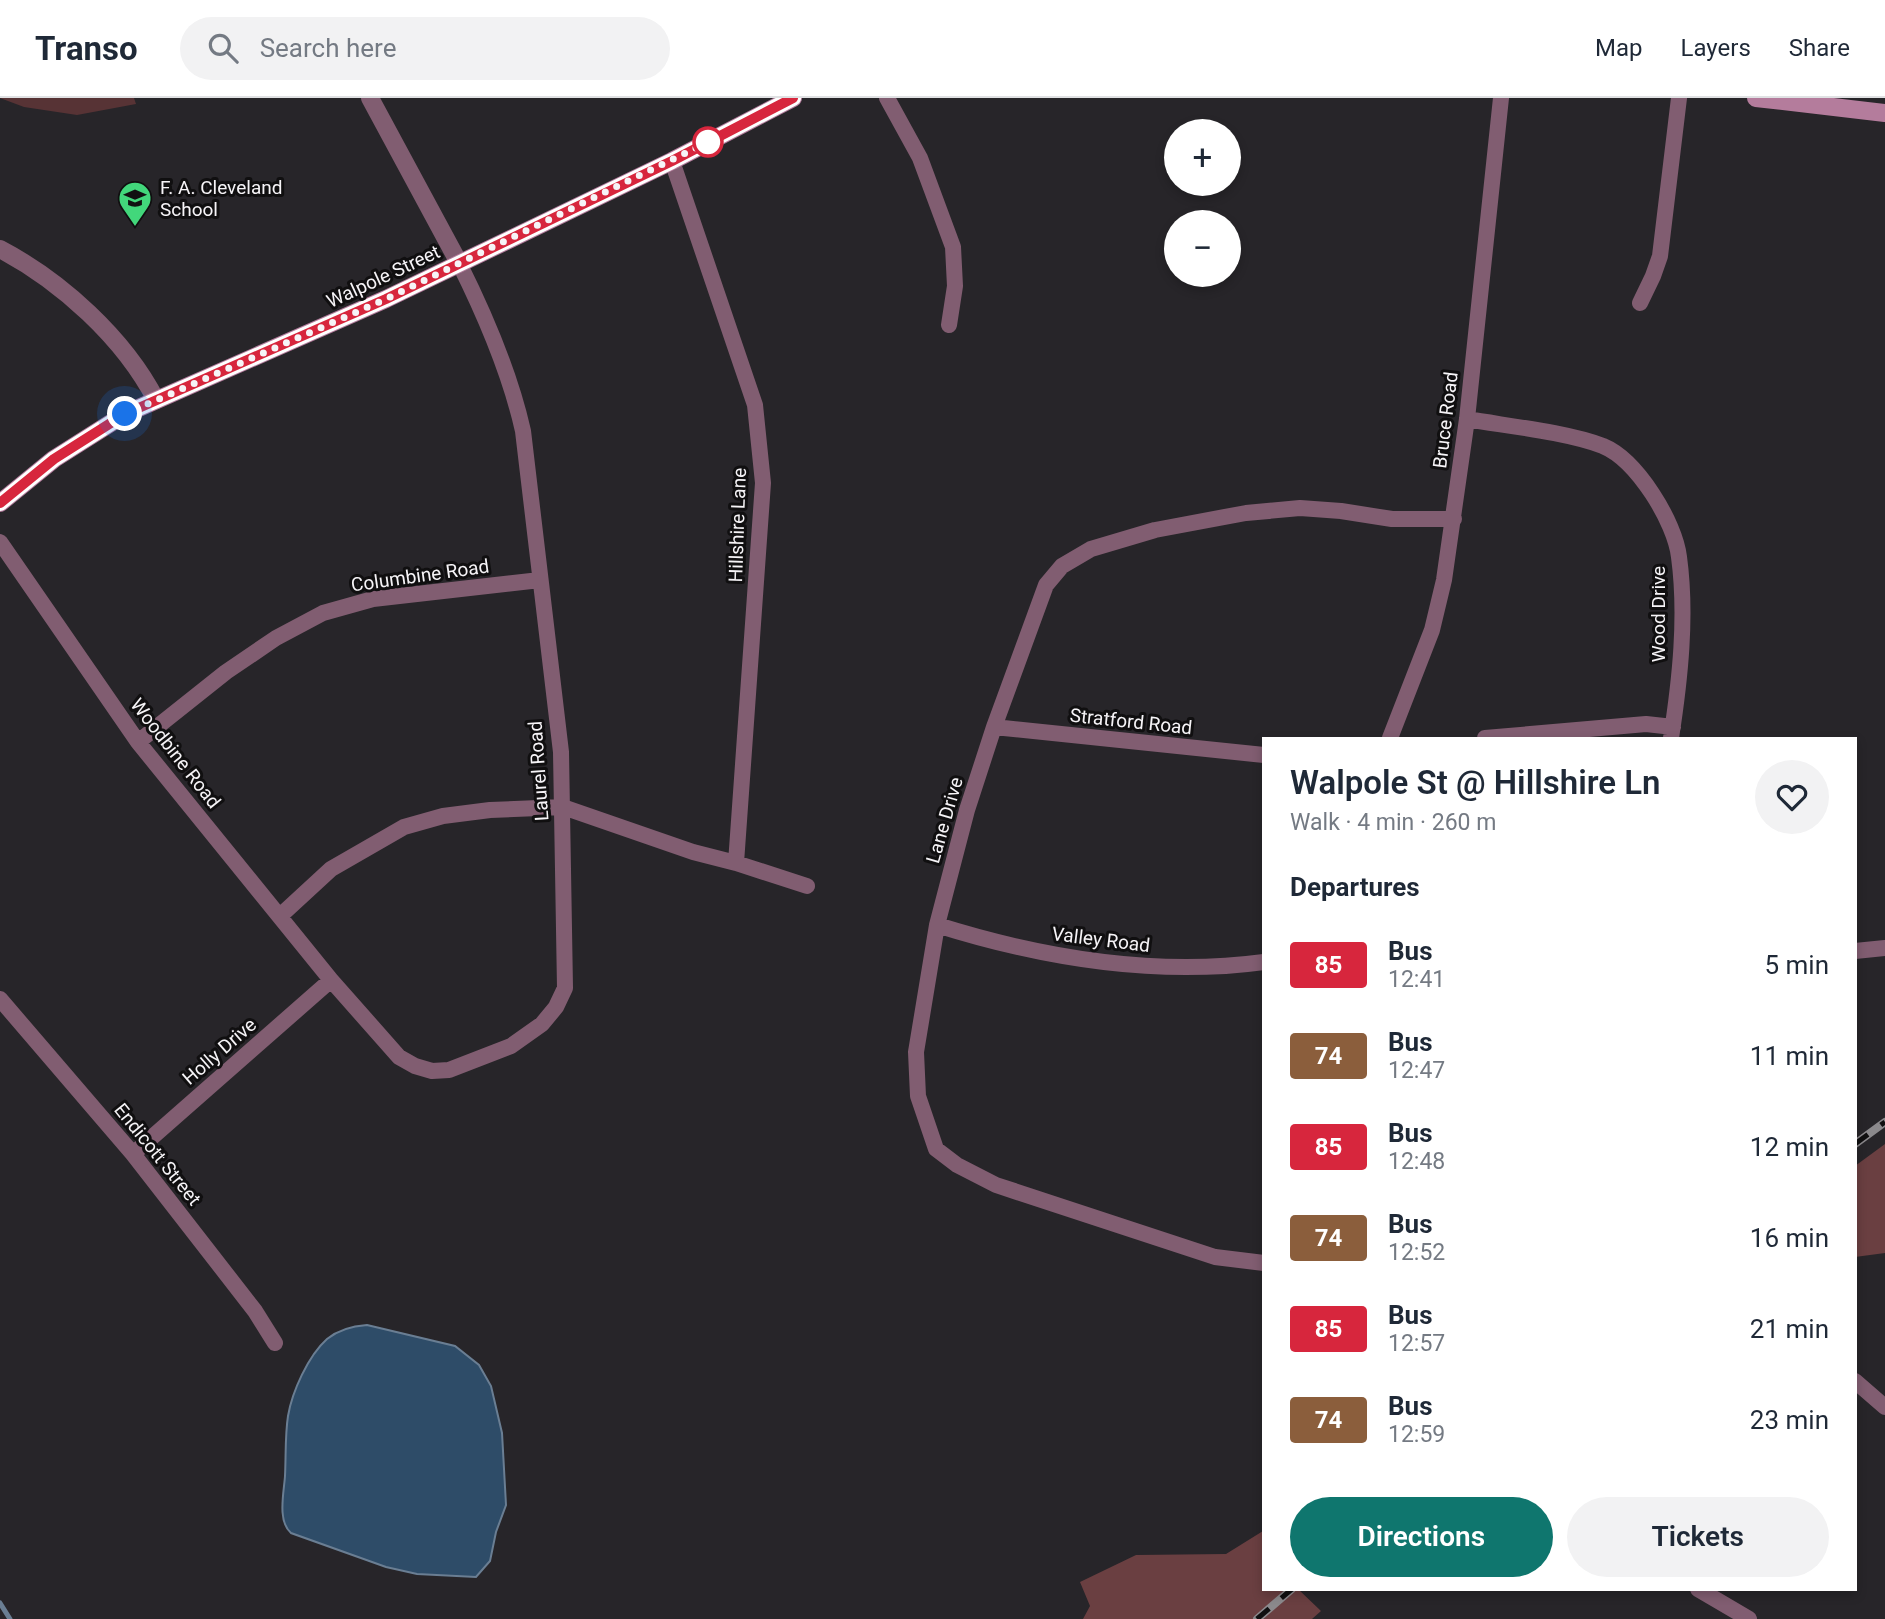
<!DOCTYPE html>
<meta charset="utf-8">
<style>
:root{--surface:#fff;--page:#f2f2f3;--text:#1f2937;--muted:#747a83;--line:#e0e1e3;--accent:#0f766e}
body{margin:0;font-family:Roboto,sans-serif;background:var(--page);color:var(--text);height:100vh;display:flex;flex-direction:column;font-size:26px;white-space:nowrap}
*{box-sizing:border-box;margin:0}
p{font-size:23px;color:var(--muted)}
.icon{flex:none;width:38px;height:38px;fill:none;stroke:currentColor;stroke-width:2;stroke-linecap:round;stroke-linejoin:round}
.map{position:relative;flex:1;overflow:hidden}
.panel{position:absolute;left:1262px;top:639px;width:595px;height:854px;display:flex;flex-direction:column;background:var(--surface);border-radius:0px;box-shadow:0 4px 10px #0003}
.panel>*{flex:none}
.badge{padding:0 14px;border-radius:5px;font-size:24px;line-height:46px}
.controls{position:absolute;left:1164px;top:21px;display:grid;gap:14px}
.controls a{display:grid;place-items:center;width:77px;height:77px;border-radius:50%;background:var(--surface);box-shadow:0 4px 10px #0003;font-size:35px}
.you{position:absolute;width:35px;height:35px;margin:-18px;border:5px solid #fff;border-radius:50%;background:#1a73e8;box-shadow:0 0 0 10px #1a73e833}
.map>.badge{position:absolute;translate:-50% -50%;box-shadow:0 0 0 4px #fff}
h2{padding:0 28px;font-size:26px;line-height:63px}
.round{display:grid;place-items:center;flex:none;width:74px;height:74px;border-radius:37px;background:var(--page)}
.summary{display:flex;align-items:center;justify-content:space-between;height:119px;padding:0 28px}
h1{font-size:33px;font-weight:600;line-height:52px}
.button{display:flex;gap:14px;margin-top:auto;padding:14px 28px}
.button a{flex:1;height:80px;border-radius:42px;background:var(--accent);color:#fff;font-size:28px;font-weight:600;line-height:80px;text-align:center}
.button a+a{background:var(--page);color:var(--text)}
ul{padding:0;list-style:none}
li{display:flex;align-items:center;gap:21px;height:91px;padding:0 28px}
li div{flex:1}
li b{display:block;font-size:26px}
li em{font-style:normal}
li .badge{min-width:77px;font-weight:700;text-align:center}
header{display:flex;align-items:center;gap:42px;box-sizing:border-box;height:98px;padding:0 35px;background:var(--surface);border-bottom:2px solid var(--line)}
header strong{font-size:33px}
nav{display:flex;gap:38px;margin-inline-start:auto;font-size:24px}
.search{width:490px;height:63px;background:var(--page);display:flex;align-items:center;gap:18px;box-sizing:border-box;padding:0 24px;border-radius:38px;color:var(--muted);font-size:26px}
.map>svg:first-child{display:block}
</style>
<header>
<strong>Transo</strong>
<div class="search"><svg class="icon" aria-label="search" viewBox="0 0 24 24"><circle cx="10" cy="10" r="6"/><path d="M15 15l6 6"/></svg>Search here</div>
<nav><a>Map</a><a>Layers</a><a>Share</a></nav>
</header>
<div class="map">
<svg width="1885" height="1521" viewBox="0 0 1885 1521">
<rect width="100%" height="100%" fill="#272529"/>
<!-- green -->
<path fill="#573335" d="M0,0h134l2,6 -59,11 -53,-8z"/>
<!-- forest -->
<path fill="#6a3f41" d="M1885,1046v109l-30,4v-91z
M1263,1433l1,58h34l23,22 -9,8h-229l7,-13 -10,-24 56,-27 90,-1z"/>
<!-- water -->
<path fill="#2e4c68" stroke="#6a7e93" stroke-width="2" d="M367,1227l88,21 24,19 12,21 11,47 4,72 -10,27 -6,29 -14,16 -59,-3 -31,-7 -95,-34c-14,-12 -7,-41 -6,-57 1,-20 0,-41 3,-60 4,-24 20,-60 39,-77 11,-9 26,-13 40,-14z"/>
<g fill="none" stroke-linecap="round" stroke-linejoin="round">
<!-- stream -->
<path stroke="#6a7e93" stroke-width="5" d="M0,1505l10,16"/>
<!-- minor -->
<path stroke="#815d71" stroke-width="16" d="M887,0l33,60 33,89 2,39 -6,39
M672,63l83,244 8,78 -27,380
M1640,205l13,-27 7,-20 19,-158
M1467,321c40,7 99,13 136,27 34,14 72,76 76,111 8,59 1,123 -8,181
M0,444l138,200 193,238 68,77 16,9 17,5 17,-1 62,-24 31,-22 14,-17 9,-19 -4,-236 -38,-321c-13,-58 -37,-114 -64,-168
M994,629l270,28
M1390,640l42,-108 12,-50 23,-161 34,-321
M1485,640l161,-14 27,3
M138,644l88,-70 50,-34 47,-25 50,-14 167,-19
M280,818l51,-47 73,-42 39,-11 47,-6 73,-3 130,45 43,11 71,23
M937,827c105,33 216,52 327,37
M1855,853l30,-3
M0,901l133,155 122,157 20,32
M133,1056l198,-174
M1264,1165l-49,-6 -219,-72 -39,-20 -21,-16 -18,-53 -2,-44 21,-127 30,-115 27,-83 52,-142 16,-19 29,-17 64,-19 91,-17 54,-5 41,3 51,8h62
M1855,1283l30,26
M1698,1491l51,30"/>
<!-- tertiary -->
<path stroke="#815d71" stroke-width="18" d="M370,0l89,165
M0,151c61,32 124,89 156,151"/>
<!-- secondary -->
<path stroke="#b47c9c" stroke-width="18" d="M1756,0l129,15
M0,405l54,-44 71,-45 261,-115 286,-138 121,-63"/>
<defs>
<path id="rail" d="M1855,1046l30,-22
M1257,1521l35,-30"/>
</defs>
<!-- rail casing -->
<use href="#rail" stroke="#8b898c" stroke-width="8"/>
<!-- rail -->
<use href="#rail" stroke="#100f10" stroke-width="5" stroke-dasharray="16" stroke-linecap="butt"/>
</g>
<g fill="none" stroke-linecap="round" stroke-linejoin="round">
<defs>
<path id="line" d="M0,405l54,-44 71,-45 261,-115 286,-138 121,-63"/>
</defs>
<!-- line casing -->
<use href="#line" stroke="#fff" stroke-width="16"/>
<!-- line -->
<use href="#line" stroke="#d7263d" stroke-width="10"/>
<!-- walk -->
<path stroke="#f6f4f7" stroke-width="7" stroke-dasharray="0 12.6" d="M125,316l261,-115 322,-157"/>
</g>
<!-- icons -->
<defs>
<symbol id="school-pin" viewBox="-11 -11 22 30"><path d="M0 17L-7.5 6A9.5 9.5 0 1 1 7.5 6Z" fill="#42d77b" stroke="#100f10"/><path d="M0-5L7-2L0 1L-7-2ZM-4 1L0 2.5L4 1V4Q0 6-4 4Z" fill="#111"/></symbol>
</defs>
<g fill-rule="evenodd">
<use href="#school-pin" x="116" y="81" width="38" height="52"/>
</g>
<!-- markers -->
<circle fill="#fff" stroke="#d7263d" stroke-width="3.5" cx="708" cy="44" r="14"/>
<g text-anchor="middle" stroke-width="6" stroke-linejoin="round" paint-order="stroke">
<!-- poi labels -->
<g font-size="19" fill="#f6f4f7" stroke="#100f10" text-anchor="start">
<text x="160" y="96">F. A. Cleveland<tspan x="160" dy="22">School</tspan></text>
</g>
<!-- street labels -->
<g font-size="19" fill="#f6f4f7" stroke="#100f10">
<text transform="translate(383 178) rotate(-25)" y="7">Walpole Street</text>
<text transform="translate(1445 322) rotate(-83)" y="7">Bruce Road</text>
<text transform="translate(737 427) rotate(-88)" y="7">Hillshire Lane</text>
<text transform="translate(420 477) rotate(-8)" y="7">Columbine Road</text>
<text transform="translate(1658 516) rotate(-90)" y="7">Wood Drive</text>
<text transform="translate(1131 623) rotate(6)" y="7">Stratford Road</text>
<text transform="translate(176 655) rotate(52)" y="7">Woodbine Road</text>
<text transform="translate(538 673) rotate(-94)" y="7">Laurel Road</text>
<text transform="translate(944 722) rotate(-74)" y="7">Lane Drive</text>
<text transform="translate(1101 841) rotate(7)" y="7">Valley Road</text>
<text transform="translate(219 953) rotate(-41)" y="7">Holly Drive</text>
<text transform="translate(158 1056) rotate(51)" y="7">Endicott Street</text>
</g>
</g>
</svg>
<div class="controls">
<a>+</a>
<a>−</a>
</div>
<div class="you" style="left:125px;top:316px"></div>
<section class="panel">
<div class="summary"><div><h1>Walpole St @ Hillshire Ln</h1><p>Walk · 4 min · 260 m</p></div><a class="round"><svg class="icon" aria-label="heart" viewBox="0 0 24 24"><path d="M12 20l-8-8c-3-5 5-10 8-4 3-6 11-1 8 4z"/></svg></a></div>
<h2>Departures</h2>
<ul>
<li><span class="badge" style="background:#d7263d;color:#fff">85</span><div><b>Bus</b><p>12:41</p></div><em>5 min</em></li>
<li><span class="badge" style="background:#8b5e3c;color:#fff">74</span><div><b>Bus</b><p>12:47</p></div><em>11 min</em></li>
<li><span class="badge" style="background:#d7263d;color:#fff">85</span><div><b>Bus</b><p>12:48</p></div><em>12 min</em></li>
<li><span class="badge" style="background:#8b5e3c;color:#fff">74</span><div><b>Bus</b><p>12:52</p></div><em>16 min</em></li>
<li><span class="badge" style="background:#d7263d;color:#fff">85</span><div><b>Bus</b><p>12:57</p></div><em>21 min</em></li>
<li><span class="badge" style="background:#8b5e3c;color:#fff">74</span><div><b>Bus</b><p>12:59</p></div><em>23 min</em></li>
</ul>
<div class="button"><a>Directions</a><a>Tickets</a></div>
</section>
</div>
